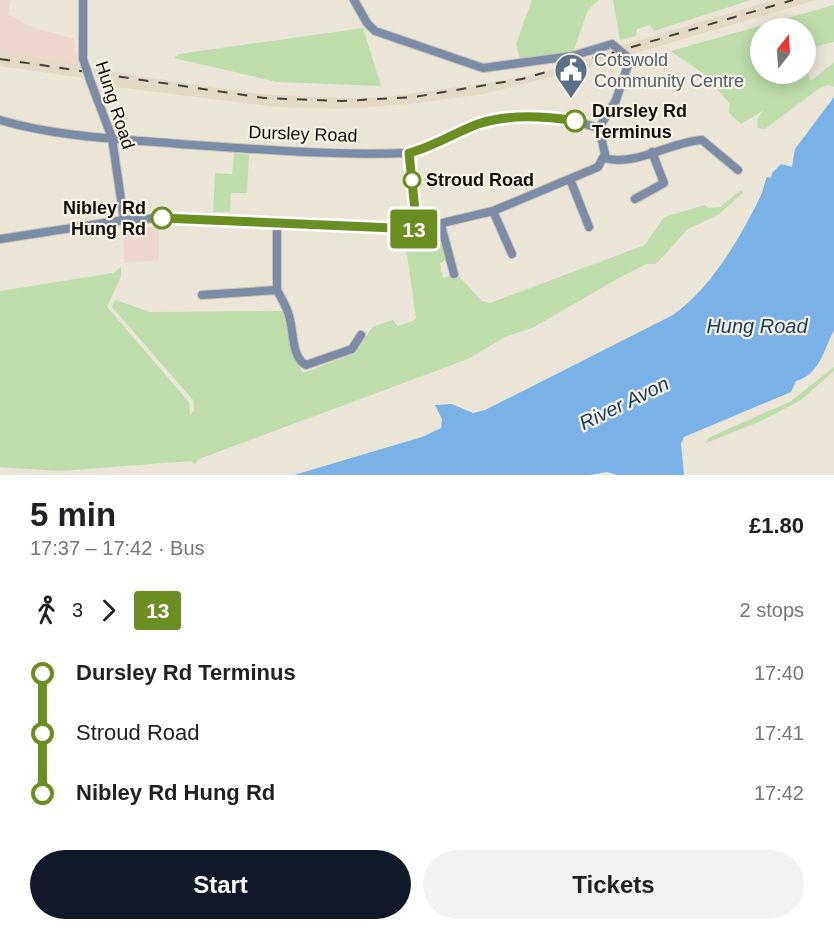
<!DOCTYPE html>
<meta charset="utf-8">
<style>
:root{--surface:#fff;--page:#f2f2f2;--text:#202124;--muted:#757577;--accent:#111827}
body{margin:0;font-family:Helvetica,sans-serif;background:var(--page);color:var(--text);height:100vh;display:flex;flex-direction:column;font-size:22px;white-space:nowrap}
*{box-sizing:border-box;margin:0}
p{font-size:20px;color:var(--muted)}
.icon{flex:none;width:33px;height:33px;fill:none;stroke:currentColor;stroke-width:2;stroke-linecap:round;stroke-linejoin:round}
.map{position:relative;height:475px;overflow:hidden}
.sheet{display:flex;flex-direction:column;background:var(--surface);flex:1}
.sheet>*{flex:none}
.badge{padding:0 12px;border-radius:4px;font-size:21px;line-height:39px}
.needle{width:39px;rotate:17deg}
.buttons{position:absolute;left:750px;top:18px;display:grid;gap:12px}
.buttons a{display:grid;place-items:center;width:66px;height:66px;border-radius:50%;background:var(--surface);box-shadow:0 3px 15px #0003;font-size:30px}
.map>.badge{position:absolute;translate:-50% -50%;box-shadow:0 0 0 3px #fff}
.legs{display:flex;align-items:center;gap:9px;height:66px;padding:0 30px;font-size:20px}
.legs p{margin-inline-start:auto}
.summary{display:flex;align-items:center;justify-content:space-between;height:102px;padding:0 30px}
h1{font-size:33px;font-weight:700;line-height:45px}
.primary-button{display:flex;gap:12px;margin-top:auto;padding:12px 30px}
.primary-button a{flex:1;height:69px;border-radius:36px;background:var(--accent);color:#fff;font-size:24px;font-weight:700;line-height:69px;text-align:center}
.primary-button a+a{background:var(--page);color:var(--text)}
ul{padding:0 30px;list-style:none}
li{display:flex;align-items:center;gap:21px;height:60px;font-size:22px}
li i{display:grid;place-items:center;width:9px;height:100%;margin:0 8px;background:currentColor}
li i::after{content:'';width:15px;height:15px;margin:-8px;border:4px solid;border-radius:50%;background:var(--surface)}
li p{margin-inline-start:auto}
li:first-child i{background:linear-gradient(#0000 50%,currentColor 0)}
li:last-child i{background:linear-gradient(currentColor 50%,#0000 0)}
.map>svg:first-child{display:block}
</style>
<div class="map">
<svg width="834" height="475" viewBox="0 0 834 475">
<rect width="100%" height="100%" fill="#ebe5d8"/>
<!-- commercial -->
<path fill="#edd6cb" d="M0,0h11l-3,13 20,13 46,13 4,25 -78,-12z
M159,227v33l-35,3 -1,-35z"/>
<!-- built -->
<path fill="#e3dac6" d="M774,0h42l-187,55 -10,-9z
M615,50l10,8 -142,36 -72,10 -68,5 -67,-2 -176,-22 -7,-16 167,25 85,4 40,-1 116,-16 46,-10z
M0,52l78,12 5,14 -83,-12z"/>
<!-- green -->
<path fill="#beddaa" d="M532,0h67l-11,10 -15,42 -52,10 -5,-18z
M613,0h138l-97,31 -4,-6 -13,4 -1,7 -16,4z
M834,5v37l-28,7v-21h-46v46h46v-5l5,12 23,-19v25l-5,-2 -8,2 -56,42 -7,-1c-2,-8 1,-13 6,-18l-23,14 -12,-11 1,-9 -25,-29 -34,-24z
M363,28l18,58 -104,-4 -103,-24 5,-4z
M234,153l15,2 -2,38h-16l-1,19h-17l2,-39 17,1z
M741,190l2,3 -25,22 -30,14 -32,35h-10l-29,15 -83,48 -29,10 -37,22 -269,100 -4,5 -4,-3 -131,10 -60,-4v-176l113,-18 8,-6v9l-14,31 82,95 1,14 4,-6 -1,-10 -81,-93 3,-7 35,12 133,-1 9,42 11,20 53,-20 16,-26 21,-7 5,6 15,-5 3,-3 -12,-85 27,-1 10,4 5,23 -6,5 3,14 14,-4 25,27 8,2 155,-58 19,-28 41,-12 3,3 12,-1z
M834,367v4l-33,29 -42,22 -53,21 2,-5 83,-37z"/>
<!-- water -->
<path fill="#7ab1e7" d="M834,97v233c-11,21 -14,44 -38,51l-5,11 -107,45 -3,7 3,31h-67l-10,-3 -17,3h-296l128,-38 19,-9 1,-9 -7,-14 17,-1 21,9 12,-3 188,-95c38,-27 68,-78 88,-120 3,-6 3,-12 6,-18l4,1 1,-5 9,-9 11,3 3,-18z"/>
<g fill="none" stroke-linecap="round" stroke-linejoin="round">
<defs>
<path id="street" d="M354,0l13,23 8,8 108,37 89,-12 40,-12
M83,59v-59
M90,80l22,58 12,82
M0,120c58,17 120,19 180,24 75,5 152,12 227,9 18,-1 34,-13 50,-20 46,-19 94,-21 142,-5
M409,153l8,76
M604,158c32,9 65,-16 98,-18l36,30
M570,179l19,48
M635,199l29,-16 -12,-31
M493,211l19,43
M441,225l13,49
M0,239l124,-19 57,-3 236,12 76,-18 105,-44 7,-13 -6,-26 17,-28 14,-41
M277,290c4,8 10,17 12,26 5,15 2,41 17,49l46,-16 9,-14
M202,295l75,-5v-67"/>
</defs>
<!-- street casing -->
<use href="#street" stroke="#c8c3b7" stroke-width="10"/>
<!-- street -->
<use href="#street" stroke="#7c8ca6" stroke-width="8"/>
<!-- rail -->
<path stroke="#43403a" stroke-width="2" stroke-dasharray="10 10" stroke-linecap="butt" d="M0,59l264,39 78,3 72,-4 108,-18 271,-79"/>
<defs>
<path id="street-bridge" d="M612,44l18,15
M83,59l7,21"/>
</defs>
<!-- street-bridge casing -->
<use href="#street-bridge" stroke="#c8c3b7" stroke-width="10" stroke-linecap="butt"/>
<!-- street-bridge -->
<use href="#street-bridge" stroke="#7c8ca6" stroke-width="8"/>
</g>
<g fill="none" stroke-linecap="round" stroke-linejoin="round">
<defs>
<path id="line-1" d="M162,218l255,11 -8,-76c24,-6 45,-20 69,-29 30,-10 66,-8 97,-3"/>
</defs>
<!-- line-1 casing -->
<use href="#line-1" stroke="#fff" stroke-width="14"/>
<!-- line-1 -->
<use href="#line-1" stroke="#6b8e23" stroke-width="9"/>
</g>
<!-- icons -->
<defs>
<symbol id="civic-pin" viewBox="-11 -11 22 30"><path d="M0 17L-7.5 6A9.5 9.5 0 1 1 7.5 6Z" fill="#5c6f8a" stroke="#f8f2e5"/><path d="M-.6-6.5H3V-4.5H.6V-3L4-1V1h2V6H-6V1h2V-1L-.6-3ZM-1.2 2.5V6h2.4V2.5Z" fill="#fff"/></symbol>
</defs>
<g fill-rule="evenodd">
<use href="#civic-pin" x="552" y="51" width="38" height="52"/>
</g>
<!-- markers -->
<g fill="#fff" stroke="#6b8e23" stroke-width="3">
<circle cx="575" cy="121" r="10"/>
<circle cx="412" cy="180" r="8"/>
<circle cx="162" cy="218" r="10"/>
</g>
<g text-anchor="middle" stroke-width="4.5" stroke-linejoin="round" paint-order="stroke">
<!-- service labels -->
<g font-size="18" fill="#4e5e75" stroke="#f8f2e5" text-anchor="start">
<text x="594" y="66">Cotswold<tspan x="594" dy="21">Community Centre</tspan></text>
</g>
<!-- street labels -->
<g font-size="18" fill="#110f0b" stroke="#f8f2e5">
<text transform="translate(115 105) rotate(72)" y="6">Hung Road</text>
<text transform="translate(303 134) rotate(2)" y="6">Dursley Road</text>
</g>
<!-- stop labels -->
<g font-size="18" font-weight="bold" fill="#110f0b" stroke="#f8f2e5" text-anchor="start">
<text x="592" y="117">Dursley Rd<tspan x="592" dy="21">Terminus</tspan></text>
<text x="426" y="186">Stroud Road</text>
<text x="146" y="214" text-anchor="end">Nibley Rd<tspan x="146" dy="21">Hung Rd</tspan></text>
</g>
<!-- water labels -->
<g font-size="20" font-style="italic" fill="#133c5f" stroke="#f8f2e5">
<text x="757" y="333">Hung Road</text>
<text transform="translate(624 403) rotate(-26)" y="7">River Avon</text>
</g>
</g>
</svg>
<div class="buttons">
<a><svg class="needle" viewBox="-14 -14 28 28"><path d="M0-13l5 13h-10z" fill="#e53935"/><path d="M0 13l5-13h-10z" fill="#757577"/></svg></a>
</div>
<b class="badge" style="left:414px;top:229px;background:#6b8e23;color:#fff">13</b>
</div>
<section class="sheet">
<div class="summary"><div><h1>5 min</h1><p>17:37 – 17:42 · Bus</p></div><b>£1.80</b></div>
<div class="legs"><svg class="icon" aria-label="walk" viewBox="0 0 24 24"><circle cx="13" cy="4" r="2"/><path d="M13 8l-2 6 4 7M11 14l-3 7M7 12l3-4h3l4 4"/></svg>3<svg class="icon" aria-label="forward" viewBox="0 0 24 24"><path d="M9 5l7 7-7 7"/></svg><b class="badge" style="background:#6b8e23;color:#fff">13</b><p>2 stops</p></div>
<ul>
<li><i style="color:#6b8e23"></i><b>Dursley Rd Terminus</b><p>17:40</p></li>
<li><i style="color:#6b8e23"></i><span>Stroud Road</span><p>17:41</p></li>
<li><i style="color:#6b8e23"></i><b>Nibley Rd Hung Rd</b><p>17:42</p></li>
</ul>
<div class="primary-button"><a>Start</a><a>Tickets</a></div>
</section>
